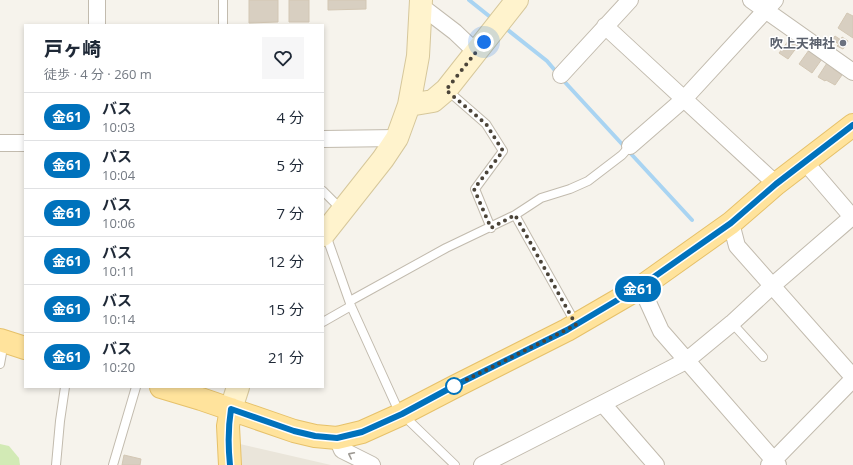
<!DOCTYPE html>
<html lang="ja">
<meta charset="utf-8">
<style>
:root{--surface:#fff;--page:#f6f6f7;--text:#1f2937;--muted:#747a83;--line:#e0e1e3}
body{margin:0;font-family:"Open Sans","Noto Sans JP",sans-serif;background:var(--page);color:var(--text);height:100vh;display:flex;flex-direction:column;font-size:15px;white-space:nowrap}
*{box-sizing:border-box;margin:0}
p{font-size:13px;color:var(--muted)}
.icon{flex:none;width:22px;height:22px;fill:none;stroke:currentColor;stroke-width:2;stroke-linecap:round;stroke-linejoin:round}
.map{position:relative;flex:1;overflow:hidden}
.panel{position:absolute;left:24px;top:24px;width:300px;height:364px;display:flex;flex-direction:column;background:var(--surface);border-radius:0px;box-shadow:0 2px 6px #0003}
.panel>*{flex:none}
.badge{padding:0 8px;border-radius:13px;font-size:14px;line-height:26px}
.you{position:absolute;width:20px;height:20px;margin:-10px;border:3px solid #fff;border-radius:50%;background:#1a73e8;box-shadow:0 0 0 6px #1a73e833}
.map>.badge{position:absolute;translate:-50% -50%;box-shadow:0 0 0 2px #fff}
.round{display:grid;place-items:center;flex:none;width:42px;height:42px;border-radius:0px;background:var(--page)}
.overview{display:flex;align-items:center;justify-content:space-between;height:68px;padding:0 20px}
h1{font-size:19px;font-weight:800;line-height:30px}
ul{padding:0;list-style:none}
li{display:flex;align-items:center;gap:12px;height:48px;padding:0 20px;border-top:1px solid var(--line)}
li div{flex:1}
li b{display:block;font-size:15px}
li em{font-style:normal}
li .badge{min-width:44px;font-weight:700;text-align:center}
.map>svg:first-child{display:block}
</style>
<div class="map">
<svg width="853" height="465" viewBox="0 0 853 465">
<rect width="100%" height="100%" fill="#f6f3ec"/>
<!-- residential -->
<path fill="#eae5da" d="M240,444l91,21h-90z"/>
<!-- green -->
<path fill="#d2eab5" d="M0,444l9,2 10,12 1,7h-20z"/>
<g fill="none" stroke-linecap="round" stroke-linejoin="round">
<!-- stream -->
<path stroke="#a9d4f2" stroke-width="4" d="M469,0l25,20
M504,27l43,34 11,13
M562,79l130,141"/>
</g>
<!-- building -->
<path fill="#d8cfc1" stroke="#d3c7b4" d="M249,0h29v22l-29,1z
M289,0h20v22h-20z
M328,0h38v9l-38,1z
M847,13l6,3v22l-15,-10z
M792,36l8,7 -12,16 -9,-6z
M835,36l6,4 1,-3 6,4 -5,8 -6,-3 2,-2 -7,-4z
M809,50l13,9 -10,14 -13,-9z
M827,63l7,5 -1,1 9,6 -7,10 -9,-5 -1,1 -7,-4z
M124,455l17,4 -1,6h-18z"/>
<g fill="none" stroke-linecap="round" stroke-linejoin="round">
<defs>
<path id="lane" d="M223,0v25
M447,90l39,34 17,27 -28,38 16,39
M323,191l19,19
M515,215l61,109
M326,235l25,71 49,108
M350,301l96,-53 69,-33 26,-17 29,-9 18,-8 34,-26 8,-9
M323,322l28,-16
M732,323l31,34
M0,364l4,-22
M402,414l53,51
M56,465l4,-44 5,-34
M113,465l23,-78"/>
<path id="street" d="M751,0l102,72
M421,6l34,26 21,20
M97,25v-25
M605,26l171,158
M561,75l69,-75
M323,139l74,-1
M0,143h25
M630,146l54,-47 91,-99
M805,162l48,56
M731,223l6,23 116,131
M641,287l20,44 117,134
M603,404l53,61
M337,438l5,12 30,15
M482,465l204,-104 46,-38 40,-37 81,-70
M769,465l84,-86"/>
<path id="secondary" d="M409,105l24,-4 13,-11 71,-90
M323,235l60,-76 14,-21 12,-33 9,-49 3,-56
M231,409l7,-22"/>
<path id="primary" d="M0,340l25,8
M161,387l40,12 93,32 21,5 22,2 25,-6 40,-18 52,-27 113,-57 74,-43 90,-64 45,-39 77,-59
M230,465l-2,-39 3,-17"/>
</defs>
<!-- lane casing -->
<use href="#lane" stroke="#c2bbae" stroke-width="10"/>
<!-- street casing -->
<use href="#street" stroke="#c2bbae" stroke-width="18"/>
<!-- secondary casing -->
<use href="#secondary" stroke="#d6c79b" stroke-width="24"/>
<!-- primary casing -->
<use href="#primary" stroke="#e6c16a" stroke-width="24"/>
<!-- lane -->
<use href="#lane" stroke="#fff" stroke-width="8"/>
<!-- street -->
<use href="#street" stroke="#fff" stroke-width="16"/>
<!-- secondary -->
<use href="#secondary" stroke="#fff3cd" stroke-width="22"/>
<!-- primary -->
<use href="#primary" stroke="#ffe39c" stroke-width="22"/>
</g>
<!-- one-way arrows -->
<defs><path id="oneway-chevron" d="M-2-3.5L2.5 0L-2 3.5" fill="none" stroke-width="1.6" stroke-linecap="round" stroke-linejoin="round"/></defs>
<use stroke="#9c9892" href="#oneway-chevron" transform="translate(351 455) rotate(-153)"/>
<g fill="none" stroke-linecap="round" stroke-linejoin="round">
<defs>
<path id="line" d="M230,465c-2,-19 -2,-37 1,-56l63,22 21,5 22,2 25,-6 40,-18 52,-28 113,-56 74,-44 90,-63 45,-39 77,-59"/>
</defs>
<!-- line casing -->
<use href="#line" stroke="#fff" stroke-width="9"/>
<!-- line -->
<use href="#line" stroke="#0072bc" stroke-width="6"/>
<!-- walk -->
<path stroke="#4b4439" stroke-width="4" stroke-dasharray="0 7.2" d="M454,386l122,-61 -61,-110 -24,13 -17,-39 29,-38 -17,-27 -40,-34 38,-48"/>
</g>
<!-- markers -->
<circle fill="#6b7280" stroke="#fff" stroke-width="1.5" cx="843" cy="43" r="4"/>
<circle fill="#fff" stroke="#0072bc" stroke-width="2" cx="454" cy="386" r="8"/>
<g text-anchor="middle" stroke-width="3" stroke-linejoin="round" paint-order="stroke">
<!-- worship labels -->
<g font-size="13" font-weight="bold" fill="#5b616d" stroke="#fff" text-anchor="end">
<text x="835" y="48">吹上天神社</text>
</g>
</g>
</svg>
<div class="you" style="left:484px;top:42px"></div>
<b class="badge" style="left:638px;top:289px;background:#0072bc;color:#fff">金61</b>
<section class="panel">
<div class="overview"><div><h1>戸ヶ崎</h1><p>徒歩 · 4 分 · 260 m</p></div><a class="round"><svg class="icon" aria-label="heart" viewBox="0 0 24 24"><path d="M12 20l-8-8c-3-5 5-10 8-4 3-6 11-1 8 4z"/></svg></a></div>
<ul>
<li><span class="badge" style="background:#0072bc;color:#fff">金61</span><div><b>バス</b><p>10:03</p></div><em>4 分</em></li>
<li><span class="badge" style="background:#0072bc;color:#fff">金61</span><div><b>バス</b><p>10:04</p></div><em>5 分</em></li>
<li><span class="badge" style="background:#0072bc;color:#fff">金61</span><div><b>バス</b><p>10:06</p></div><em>7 分</em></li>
<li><span class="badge" style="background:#0072bc;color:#fff">金61</span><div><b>バス</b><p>10:11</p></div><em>12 分</em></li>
<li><span class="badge" style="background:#0072bc;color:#fff">金61</span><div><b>バス</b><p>10:14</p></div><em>15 分</em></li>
<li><span class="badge" style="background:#0072bc;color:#fff">金61</span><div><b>バス</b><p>10:20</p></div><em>21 分</em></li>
</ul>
</section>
</div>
